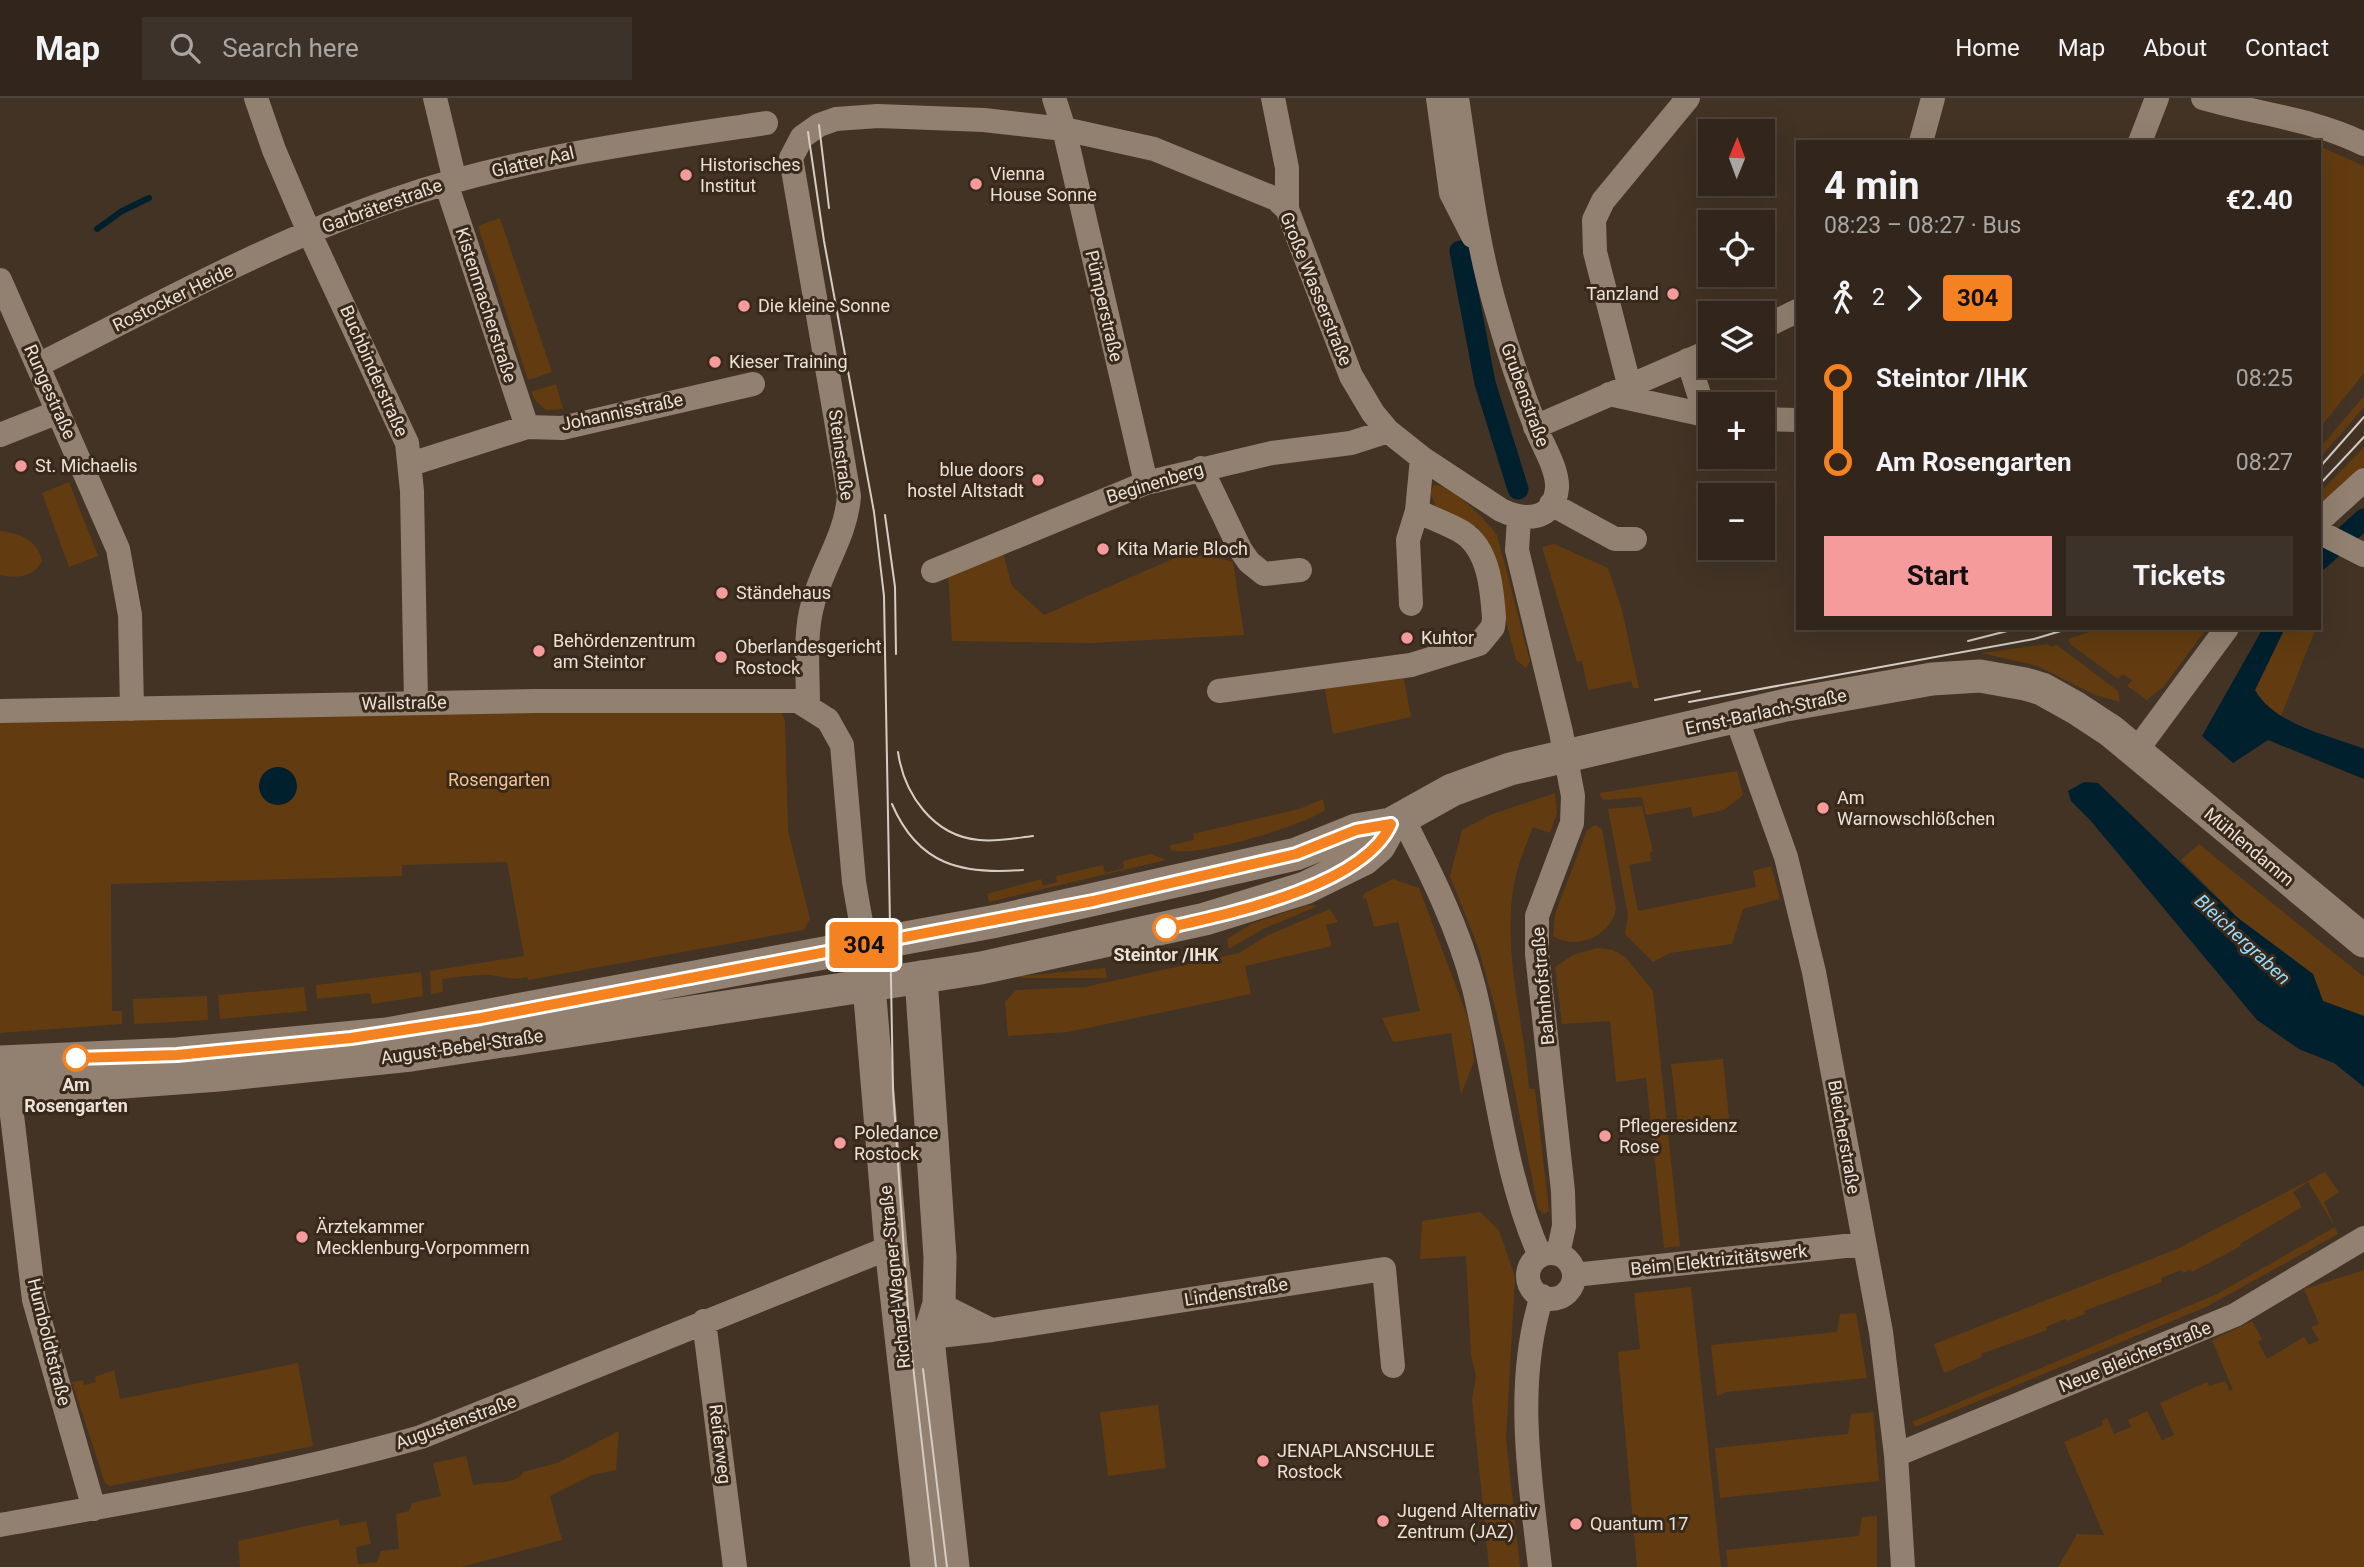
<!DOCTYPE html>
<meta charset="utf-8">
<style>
:root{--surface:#32261c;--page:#3d3229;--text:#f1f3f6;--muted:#a8a5a3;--line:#4d433b;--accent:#f59b9b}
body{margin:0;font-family:Roboto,sans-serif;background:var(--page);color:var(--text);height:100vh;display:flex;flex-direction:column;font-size:26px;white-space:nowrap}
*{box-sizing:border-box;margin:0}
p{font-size:23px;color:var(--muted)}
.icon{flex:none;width:38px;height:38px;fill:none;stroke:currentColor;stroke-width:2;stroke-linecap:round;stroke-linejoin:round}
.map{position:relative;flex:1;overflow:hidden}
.drawer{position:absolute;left:1796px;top:42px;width:525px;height:490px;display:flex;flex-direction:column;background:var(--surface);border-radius:0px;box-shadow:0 7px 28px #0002,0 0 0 2px var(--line)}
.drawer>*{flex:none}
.badge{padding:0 14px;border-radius:5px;font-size:24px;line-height:46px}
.needle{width:46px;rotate:1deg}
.controls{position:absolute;left:1698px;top:21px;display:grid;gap:14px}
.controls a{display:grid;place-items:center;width:77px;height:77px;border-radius:0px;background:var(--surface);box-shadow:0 7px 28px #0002,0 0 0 2px var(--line);font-size:35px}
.map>.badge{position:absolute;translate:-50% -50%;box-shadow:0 0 0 4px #fff}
.legs{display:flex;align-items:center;gap:10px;height:77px;padding:0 28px;font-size:23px}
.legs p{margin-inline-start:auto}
.headline{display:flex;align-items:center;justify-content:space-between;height:119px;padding:0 28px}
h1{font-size:38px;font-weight:700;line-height:52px}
.primary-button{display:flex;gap:14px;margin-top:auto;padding:14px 28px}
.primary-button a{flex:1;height:80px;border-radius:0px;background:var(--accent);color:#111;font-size:28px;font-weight:700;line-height:80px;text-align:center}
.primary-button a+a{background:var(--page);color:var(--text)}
ul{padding:0 28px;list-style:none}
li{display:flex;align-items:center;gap:24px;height:84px;font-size:26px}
li i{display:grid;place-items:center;width:10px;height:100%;margin:0 9px;background:currentColor}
li i::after{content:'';width:18px;height:18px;margin:-9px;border:5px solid;border-radius:50%;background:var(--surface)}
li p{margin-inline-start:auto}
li:first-child i{background:linear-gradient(#0000 50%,currentColor 0)}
li:last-child i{background:linear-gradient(currentColor 50%,#0000 0)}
header{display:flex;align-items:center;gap:42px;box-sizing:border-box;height:98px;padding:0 35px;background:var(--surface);border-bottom:2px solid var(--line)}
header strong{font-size:33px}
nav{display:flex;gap:38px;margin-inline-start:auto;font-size:24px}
.search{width:490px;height:63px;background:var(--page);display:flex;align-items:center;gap:18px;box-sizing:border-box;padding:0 24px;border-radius:0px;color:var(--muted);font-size:26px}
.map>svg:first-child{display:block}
</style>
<header>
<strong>Map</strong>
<div class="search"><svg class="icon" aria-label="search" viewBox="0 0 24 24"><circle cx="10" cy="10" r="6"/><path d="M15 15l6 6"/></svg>Search here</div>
<nav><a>Home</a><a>Map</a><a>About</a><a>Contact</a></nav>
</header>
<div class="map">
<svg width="2364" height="1469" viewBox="0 0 2364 1469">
<rect width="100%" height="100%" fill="#423325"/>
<!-- green -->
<path fill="#623c10" d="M2319,48l45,20v207l-45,56z
M500,120l52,154 -24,8 -50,-154z
M556,286l7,25 -17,1 -11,-10 -4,-8z
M2364,298v11l-45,52v-10z
M2364,349v19l-45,43v-16z
M69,384l29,74 -29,11 -27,-74z
M1434,387c18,-1 52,36 63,50l33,126 -4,7 -10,-8 -31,-123 -8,-10 -44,-19 2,-5 -5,-10z
M0,433c19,2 38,9 42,30 -8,16 -25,18 -42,14z
M1554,446l54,24 14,42 17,78h-6l-2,-7 -43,9 -6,-29 -5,1 -35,-115z
M1191,453l42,11 11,73 -153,8 -139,-2 -4,-68 55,-20 9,33 32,29z
M2101,530h106l-43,58 -17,14 -20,-14 5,-6 -9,-6 -5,5 -48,-35 -2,-5z
M2285,530h31l-35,88 -16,-9 -10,-17z
M2048,546l3,3 6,-2 61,46 2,11 -25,-7 -57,-29 -57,-13z
M1403,575l8,44 -78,17 -9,-49z
M780,611l5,12 3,109 22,89 -6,11 -276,50 -1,-3c-20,4 -21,-1 -39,-2 -15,0 -31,2 -46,4l1,13 -12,2 -1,-23 94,-15 -17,-94 -105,3v11l-291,8 1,127h10v13l-122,9v-313z
M1737,673l6,24 -19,15 -31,7 -2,-10 -45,8 -4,-18 -39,3 -4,-7z
M1555,695l2,20 -7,20 -17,-6c-7,19 -16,38 -19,57 -12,68 10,137 15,205h6l14,122 -5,3 -6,-6 -27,-136 -16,-65 -17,-60 -28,-71 12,-46 28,-15z
M1323,701l2,11c-22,16 -129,48 -154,40l-1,-5 24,-5 -1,-6 106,-25z
M1642,708l11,45 -3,1 1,9 -22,4 9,46 118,-24 -3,-16 18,-5 9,33 -37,10 -11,35 -62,9 -17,9 -28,-28 3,-19 -20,-106z
M1595,727l7,4 14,80c-5,27 -40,42 -63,27l2,-22 32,-84z
M2199,746l165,133v39l-41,-15 -10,-27 -75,-56 -57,-58z
M1151,756l15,6 -177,42 -2,-8 54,-15 2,7 14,-4 -1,-6 47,-11 2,8 19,-5 -1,-7z
M1393,781l26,9 50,133 5,40 -13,34 -10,-62 -58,9 -11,-24 38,-7 -22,-89 -24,5 -8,-29 -4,1 3,-6z
M1308,807l10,1 -55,23 -34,20 -2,-10 26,-16z
M1330,811l8,13 -12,3 6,21 -87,20 6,28 -183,38 -60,4 -3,-34 11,-12 69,-3 154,-34 29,-18z
M1597,850l16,2 12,7 28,34 27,255 -16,2 -18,-170 -30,4 -6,-61 -48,3 -7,-57 18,-12z
M1105,870l2,10h-86v-2z
M421,874l2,24 -51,8 -2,-11 -53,6 -1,-14z
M304,889l3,24 -87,8 -2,-24z
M207,898l1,24 -74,4 -1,-25z
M1723,961l6,59 -51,5 -7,-59z
M2325,1074l14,20 -15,10 14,32 -132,73 -291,120 -3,-5 305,-128 118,-67 -27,-45 -15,10 9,15 -62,37 1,2 -49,26 -1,-3 -8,4 -2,-3 -20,8 1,4 -78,29 1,3 -18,7 -2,-2 -19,8 1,3 -66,24 1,3 -38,16 -10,-29 243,-95z
M1480,1114l19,18 16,47 -9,161 14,129h-31l-17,-168 4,-22 -5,-22 -5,-99 -46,3 2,-38z
M2364,1172v297h-306l19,-33 27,1 -40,-93 39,-17 -1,-4 5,-3 7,16 17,-7 -3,-7 19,-9 15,29 12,-5 -14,-32 47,-21 2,4 16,-5 5,10 3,-1 -21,-50 40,-19 10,18 -4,3 9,17 37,-22 5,8 10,-5 -8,-13 8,-3 -15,-35z
M1691,1189l30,280h-84l-19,-215 22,-3 -6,-56z
M1856,1215l11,65 -140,14 -10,4 -6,-51 126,-13 3,-18z
M298,1265l15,83 -203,40 -5,-3 -33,-101 11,-2 1,5 12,-3 -1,-5 19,-7 6,29z
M1158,1307l8,63 -58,8 -8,-64z
M1873,1314l6,69 -159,17 -5,-50 133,-14 3,-20z
M619,1333l-3,39 -24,5 -42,21 12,44 -100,27h-222l-2,-26 100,-22 2,7 26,-5 5,23 -15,3 2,17 19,-2 4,-11 18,-2 -3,-35 13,-3 3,-8 29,-7 -8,-33 33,-7 7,29c17,-4 31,0 47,-8l3,-5 34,-9z
M1877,1418v51h-149l-2,-17 133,-14 3,-19z"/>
<!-- water -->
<path fill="#01202e" d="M2263,530h22l-30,62c20,35 73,45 109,59v30l-96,-39 -35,23 -31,-27z
M259 688a19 19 0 1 1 38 0a19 19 0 1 1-38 0Z
M2084,684l14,1 140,135 75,56 10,27 41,15v71l-30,-24 -35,-14 -42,-29 -167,-200 -19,-19 -3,-10z"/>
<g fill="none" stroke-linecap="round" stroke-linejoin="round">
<!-- stream -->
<path stroke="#01202e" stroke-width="6" d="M97,131l25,-18 27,-13"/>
<!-- canal -->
<path stroke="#01202e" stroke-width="21" d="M1460,153l25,132 33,106
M2319,462l45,-41"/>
<!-- street -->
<path stroke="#928170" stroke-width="24" d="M256,0l18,52 35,82 98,211 5,48 4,212
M435,0l20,83
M1054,0l10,31 82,354
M1273,0l14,70v41
M1438,0l13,95 22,43
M2203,0c54,16 111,21 161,46
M1921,44l12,-44
M2140,44l17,-44
M446,85l81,244
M0,182l118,269 12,66 2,94
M1762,230l35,-17
M1688,262l18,56
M38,267c116,-58 232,-123 355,-165 121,-42 247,-58 373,-77
M1629,286l-34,-132 -1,-32 9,-19 85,-103
M1609,296l101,22
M1762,321l35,1
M1535,329l175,-76
M0,337l58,-23
M411,366l116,-37 35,1 191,-44
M1201,370l39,81 9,13 15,12 36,-4
M1551,406l64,35h20
M1519,420l-2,32 44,182 12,64 -1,27 -35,93v38l26,237 1,35 -6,28
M2319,423l45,-41
M2319,434l45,23
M933,473l213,-88 126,-30 79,-10 37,-12
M1411,506l-3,-64 9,-29 5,-53
M1219,593l192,-26 68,-21 14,-17 1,-9c-2,-29 -5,-69 -32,-86 -14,-8 -31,-14 -45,-21
M808,607c0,-33 -4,-71 5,-102 10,-38 33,-67 36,-107l-58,-338 11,-21 17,-12 17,-6 42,-3 106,4 80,9 90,20 122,50 11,10 64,167 22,37 15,18 34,27 79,52c23,11 53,12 56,-22 1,-19 -14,-42 -21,-60 -15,-38 -28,-77 -39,-116 -21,-70 -29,-142 -40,-214
M0,613l536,-10h262l30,19 14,25 12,137 11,63
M1736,619l50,140 28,115 67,360 15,123 7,112
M2136,653l91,-123
M1402,719c28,54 57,112 72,171 22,90 29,184 66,268
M9,992l25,210 60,209
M1528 1178a23 23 0 1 1 46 0a23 23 0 1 1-46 0Z
M1574,1177l290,-31
M939,1206l52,26
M704,1223l31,246
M913,1241l79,-9 392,-61 9,97
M1896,1357l339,-140 129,-77
M0,1427c141,-25 283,-49 421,-88l470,-190
M1540,1469c-10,-89 -26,-184 2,-271"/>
<!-- secondary -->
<path stroke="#928170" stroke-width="33" d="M867,864l24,285 36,320
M921,879l19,280 -1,47 -11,35 25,228
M0,964l177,-8 210,-20 610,-113 299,-67 60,-24 35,-6 61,-34 58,-21 276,-64 146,-26 48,-3 45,8 17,5 34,19 35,23 253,210
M0,993l219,-16 192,-20 570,-87 224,-49 100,-31 59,-29 15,-13 12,-22"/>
<!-- tram -->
<path stroke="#d6ccc3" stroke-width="2" d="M819,27l10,83
M808,34l16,109 50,271 10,84 9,494 17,249 26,228
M2319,370l45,-51
M2319,387l45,-48
M885,417l10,72 1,67
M1968,543l51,-13
M1655,602l45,-9
M1689,604l345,-63 37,-11
M898,654c6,42 35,84 81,88 19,2 37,-2 54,-4
M892,706c26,61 70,71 131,66
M923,1271l24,198"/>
</g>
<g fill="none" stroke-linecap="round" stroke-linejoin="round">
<defs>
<path id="line-1" d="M76,960l101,-3 174,-17 130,-20 612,-117 203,-47 60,-24 35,-6c-27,62 -163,90 -225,104"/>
</defs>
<!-- line-1 casing -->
<use href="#line-1" stroke="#fff" stroke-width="16"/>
<!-- line-1 -->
<use href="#line-1" stroke="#f58220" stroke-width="10"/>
</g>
<!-- markers -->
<g fill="#f59b9b" stroke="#38291b" stroke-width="2.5">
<circle cx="686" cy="77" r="7"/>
<circle cx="976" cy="86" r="7"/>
<circle cx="1673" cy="196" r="7"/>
<circle cx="744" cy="208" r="7"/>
<circle cx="715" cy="264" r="7"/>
<circle cx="21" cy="368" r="7"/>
<circle cx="1038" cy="382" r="7"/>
<circle cx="1103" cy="451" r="7"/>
<circle cx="722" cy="495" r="7"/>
<circle cx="1407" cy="540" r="7"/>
<circle cx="539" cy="553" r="7"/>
<circle cx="721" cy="559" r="7"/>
<circle cx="1823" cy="710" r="7"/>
<circle cx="1605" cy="1038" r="7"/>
<circle cx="840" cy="1045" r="7"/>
<circle cx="302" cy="1139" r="7"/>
<circle cx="1263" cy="1363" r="7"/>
<circle cx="1383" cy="1423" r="7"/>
<circle cx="1576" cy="1426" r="7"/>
</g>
<g fill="#fff" stroke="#f58220" stroke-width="3.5">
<circle cx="1166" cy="830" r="12"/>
<circle cx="76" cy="960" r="12"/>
</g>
<g text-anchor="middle" stroke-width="6" stroke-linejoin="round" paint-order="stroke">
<!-- street labels -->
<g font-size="18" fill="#eae1d8" stroke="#38291b">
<text transform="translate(533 64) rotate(-13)" y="6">Glatter Aal</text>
<text transform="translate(382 108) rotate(-20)" y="6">Garbräterstraße</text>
<text transform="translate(1316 191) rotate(68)" y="6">Große Wasserstraße</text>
<text transform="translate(173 200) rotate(-26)" y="6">Rostocker Heide</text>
<text transform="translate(486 207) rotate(72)" y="6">Kistenmacherstraße</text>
<text transform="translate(1104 208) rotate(77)" y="6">Pümperstraße</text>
<text transform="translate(374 273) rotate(66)" y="6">Buchbinderstraße</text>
<text transform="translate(50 294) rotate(66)" y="6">Rungestraße</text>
<text transform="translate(1525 297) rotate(70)" y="6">Grubenstraße</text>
<text transform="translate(622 314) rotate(-12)" y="6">Johannisstraße</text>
<text transform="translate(841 357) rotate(82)" y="6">Steinstraße</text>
<text transform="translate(1155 385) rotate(-17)" y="6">Beginenberg</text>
<text transform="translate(404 605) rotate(-1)" y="6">Wallstraße</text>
<text transform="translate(1766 614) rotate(-12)" y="6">Ernst-Barlach-Straße</text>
<text transform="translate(2249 749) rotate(40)" y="6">Mühlendamm</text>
<text transform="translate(1543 888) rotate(-95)" y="6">Bahnhofstraße</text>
<text transform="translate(462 949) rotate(-8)" y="6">August-Bebel-Straße</text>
<text transform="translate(1844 1039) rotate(80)" y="6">Bleicherstraße</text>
<text transform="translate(1719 1162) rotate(-6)" y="6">Beim Elektrizitätswerk</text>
<text transform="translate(895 1179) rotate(-96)" y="6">Richard-Wagner-Straße</text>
<text transform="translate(1236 1194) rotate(-9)" y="6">Lindenstraße</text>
<text transform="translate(49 1244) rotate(76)" y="6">Humboldtstraße</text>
<text transform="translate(2135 1259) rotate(-22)" y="6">Neue Bleicherstraße</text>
<text transform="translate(456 1324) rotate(-20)" y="6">Augustenstraße</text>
<text transform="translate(720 1346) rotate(83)" y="6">Reiferweg</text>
</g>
<!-- poi labels -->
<g font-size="18" fill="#eae1d8" stroke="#38291b" text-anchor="start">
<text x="700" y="73">Historisches<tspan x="700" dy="21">Institut</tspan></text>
<text x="990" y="82">Vienna<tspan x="990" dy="21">House Sonne</tspan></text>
<text x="1659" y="202" text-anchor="end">Tanzland</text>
<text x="758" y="214">Die kleine Sonne</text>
<text x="729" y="270">Kieser Training</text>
<text x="35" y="374">St. Michaelis</text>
<text x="1024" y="378" text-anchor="end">blue doors<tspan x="1024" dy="21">hostel Altstadt</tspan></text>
<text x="1117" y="457">Kita Marie Bloch</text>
<text x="736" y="501">Ständehaus</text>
<text x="1421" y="546">Kuhtor</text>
<text x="553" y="549">Behördenzentrum<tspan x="553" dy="21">am Steintor</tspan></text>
<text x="735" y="555">Oberlandesgericht<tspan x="735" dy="21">Rostock</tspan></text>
<text x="1837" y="706">Am<tspan x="1837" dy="21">Warnowschlößchen</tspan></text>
<text x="1619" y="1034">Pflegeresidenz<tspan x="1619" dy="21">Rose</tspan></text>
<text x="854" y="1041">Poledance<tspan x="854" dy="21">Rostock</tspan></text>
<text x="316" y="1135">Ärztekammer<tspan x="316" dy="21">Mecklenburg-Vorpommern</tspan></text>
<text x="1277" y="1359">JENAPLANSCHULE<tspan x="1277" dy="21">Rostock</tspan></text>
<text x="1397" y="1419">Jugend Alternativ<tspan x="1397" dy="21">Zentrum (JAZ)</tspan></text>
<text x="1590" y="1432">Quantum 17</text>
</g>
<!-- park labels -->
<g font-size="18" fill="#f4c291" stroke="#38291b">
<text x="499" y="688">Rosengarten</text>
</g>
<!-- stop labels -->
<g font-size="18" font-weight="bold" fill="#eae1d8" stroke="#38291b">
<text x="1166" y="863">Steintor /IHK</text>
<text x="76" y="993">Am<tspan x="76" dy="21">Rosengarten</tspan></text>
</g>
<!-- water labels -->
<g font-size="19" font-style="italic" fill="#95dbff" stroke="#38291b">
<text transform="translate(2243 841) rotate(43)" y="7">Bleichergraben</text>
</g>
</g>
</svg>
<div class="controls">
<a><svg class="needle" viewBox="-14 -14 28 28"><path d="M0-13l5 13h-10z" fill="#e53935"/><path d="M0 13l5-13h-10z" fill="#a8a5a3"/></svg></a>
<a><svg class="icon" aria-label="locate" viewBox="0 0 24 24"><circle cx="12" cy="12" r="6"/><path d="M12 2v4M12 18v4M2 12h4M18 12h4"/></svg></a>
<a><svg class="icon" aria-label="layers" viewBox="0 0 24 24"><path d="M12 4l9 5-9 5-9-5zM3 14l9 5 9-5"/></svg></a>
<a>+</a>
<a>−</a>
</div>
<b class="badge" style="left:864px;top:847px;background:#f58220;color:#111">304</b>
<section class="drawer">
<div class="headline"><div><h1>4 min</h1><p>08:23 – 08:27 · Bus</p></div><b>€2.40</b></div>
<div class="legs"><svg class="icon" aria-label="walk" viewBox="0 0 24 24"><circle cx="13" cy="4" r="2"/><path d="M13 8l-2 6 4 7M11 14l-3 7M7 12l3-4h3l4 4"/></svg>2<svg class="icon" aria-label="forward" viewBox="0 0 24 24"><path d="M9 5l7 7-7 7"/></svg><b class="badge" style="background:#f58220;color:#111">304</b></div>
<ul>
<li><i style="color:#f58220"></i><b>Steintor /IHK</b><p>08:25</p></li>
<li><i style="color:#f58220"></i><b>Am Rosengarten</b><p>08:27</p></li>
</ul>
<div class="primary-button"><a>Start</a><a>Tickets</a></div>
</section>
</div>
